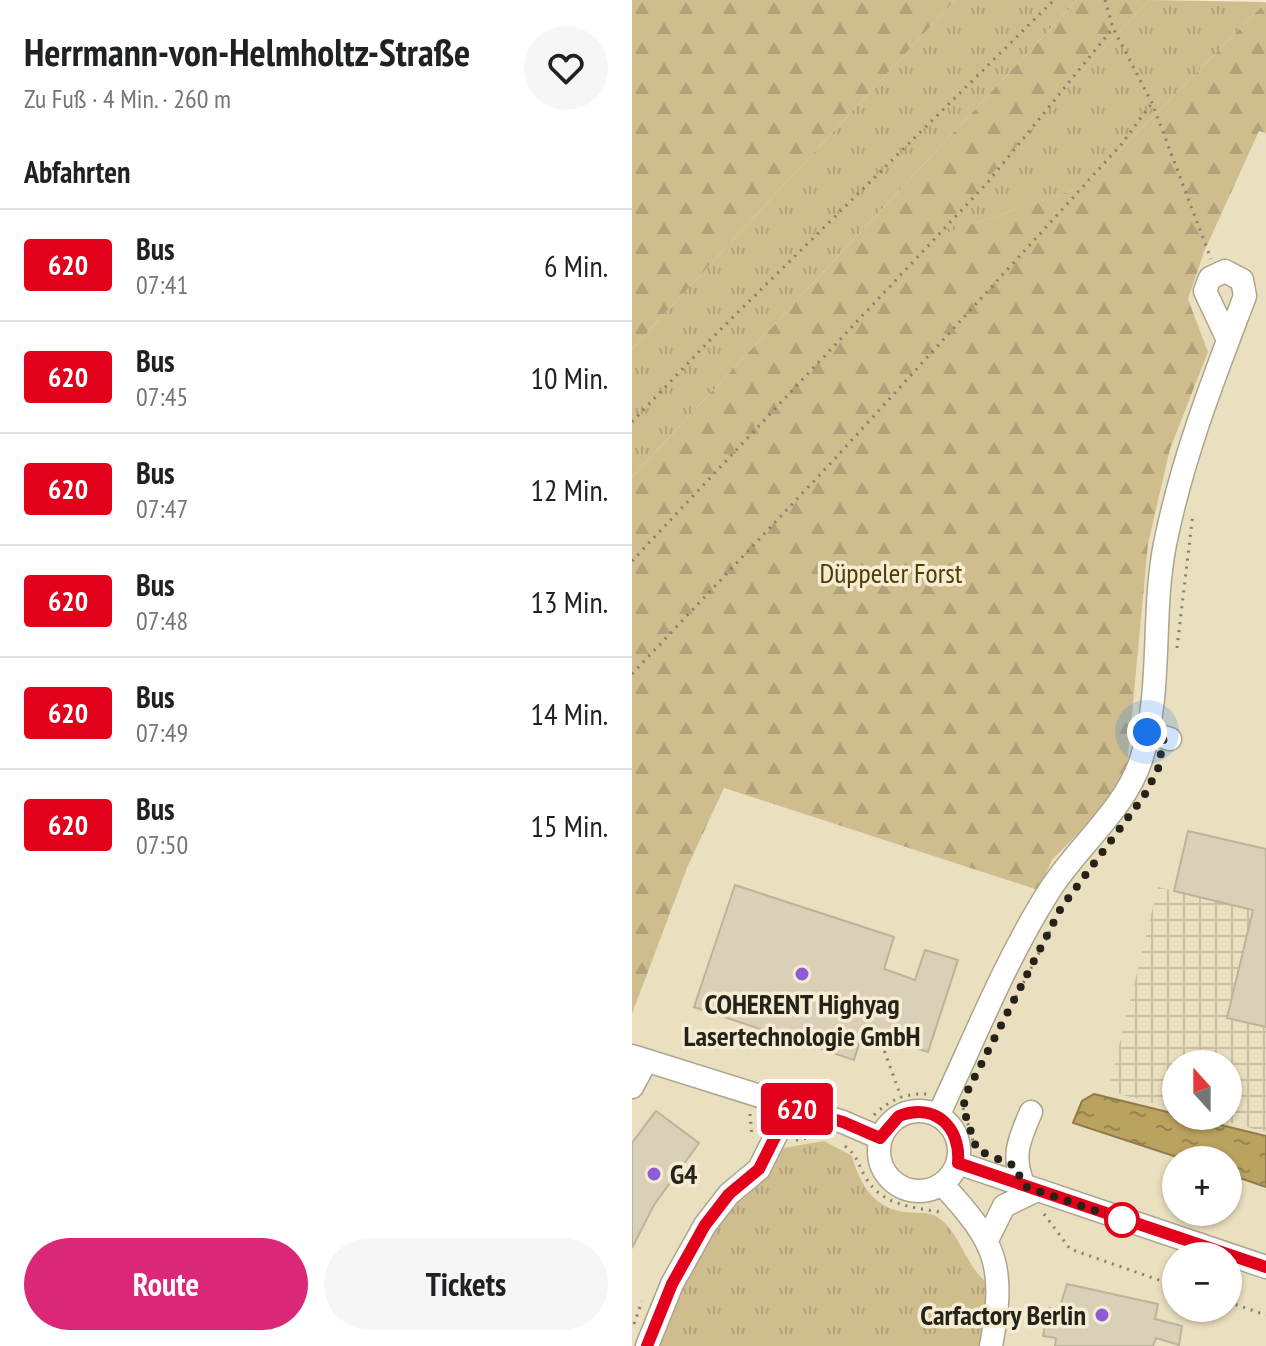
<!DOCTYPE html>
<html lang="de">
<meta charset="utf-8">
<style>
:root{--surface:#fff;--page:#f6f6f6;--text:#202124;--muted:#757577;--line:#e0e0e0;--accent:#db2777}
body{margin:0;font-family:"PT Sans Narrow",sans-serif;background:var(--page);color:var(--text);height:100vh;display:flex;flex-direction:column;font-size:30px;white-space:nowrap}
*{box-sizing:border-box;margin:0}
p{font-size:26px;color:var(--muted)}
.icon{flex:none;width:44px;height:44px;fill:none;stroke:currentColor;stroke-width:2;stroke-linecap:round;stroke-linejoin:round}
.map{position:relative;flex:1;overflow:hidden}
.details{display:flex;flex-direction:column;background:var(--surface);width:632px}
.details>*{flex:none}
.badge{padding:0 16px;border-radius:6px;font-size:28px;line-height:52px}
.needle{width:52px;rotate:339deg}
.buttons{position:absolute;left:530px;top:1050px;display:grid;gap:16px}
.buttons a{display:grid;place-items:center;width:80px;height:80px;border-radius:50%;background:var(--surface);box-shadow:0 2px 6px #0004;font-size:40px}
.you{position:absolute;width:40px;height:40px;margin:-20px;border:6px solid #fff;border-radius:50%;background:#1a73e8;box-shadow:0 0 0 12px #1a73e833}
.map>.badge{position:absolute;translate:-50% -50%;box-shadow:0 0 0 4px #fff}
h2{padding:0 24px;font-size:30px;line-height:72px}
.round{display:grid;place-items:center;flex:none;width:84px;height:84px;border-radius:42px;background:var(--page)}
.headline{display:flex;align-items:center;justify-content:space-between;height:136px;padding:0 24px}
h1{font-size:38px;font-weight:600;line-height:60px}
.button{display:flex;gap:16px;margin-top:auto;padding:16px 24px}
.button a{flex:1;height:92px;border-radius:48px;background:var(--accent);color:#fff;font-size:32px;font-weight:600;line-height:92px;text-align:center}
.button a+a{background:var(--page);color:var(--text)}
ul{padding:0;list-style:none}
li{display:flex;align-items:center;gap:24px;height:112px;padding:0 24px;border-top:2px solid var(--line)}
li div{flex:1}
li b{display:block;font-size:30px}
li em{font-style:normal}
li .badge{min-width:88px;font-weight:700;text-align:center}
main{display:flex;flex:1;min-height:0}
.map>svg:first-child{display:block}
</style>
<main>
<section class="details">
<div class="headline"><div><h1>Herrmann-von-Helmholtz-Straße</h1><p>Zu Fuß · 4 Min. · 260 m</p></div><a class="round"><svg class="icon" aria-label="heart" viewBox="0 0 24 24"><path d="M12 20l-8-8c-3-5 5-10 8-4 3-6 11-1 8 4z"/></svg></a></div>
<h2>Abfahrten</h2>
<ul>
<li><span class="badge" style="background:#e2001a;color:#fff">620</span><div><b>Bus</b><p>07:41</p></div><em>6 Min.</em></li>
<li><span class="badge" style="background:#e2001a;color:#fff">620</span><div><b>Bus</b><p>07:45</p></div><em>10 Min.</em></li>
<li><span class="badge" style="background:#e2001a;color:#fff">620</span><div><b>Bus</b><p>07:47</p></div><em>12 Min.</em></li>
<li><span class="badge" style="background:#e2001a;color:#fff">620</span><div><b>Bus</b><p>07:48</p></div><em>13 Min.</em></li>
<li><span class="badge" style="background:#e2001a;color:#fff">620</span><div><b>Bus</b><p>07:49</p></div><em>14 Min.</em></li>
<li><span class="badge" style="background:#e2001a;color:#fff">620</span><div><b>Bus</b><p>07:50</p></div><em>15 Min.</em></li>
</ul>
<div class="button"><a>Route</a><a>Tickets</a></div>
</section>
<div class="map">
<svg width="634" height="1346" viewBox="0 0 634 1346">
<defs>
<pattern id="industrial-grid" width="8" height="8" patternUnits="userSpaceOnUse" patternTransform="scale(2)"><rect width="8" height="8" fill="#eadfbe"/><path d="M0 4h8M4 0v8" fill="none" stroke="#c9bfa3"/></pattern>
<pattern id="grass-tufts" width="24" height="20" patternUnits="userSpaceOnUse" patternTransform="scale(2)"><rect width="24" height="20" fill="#cfbd8d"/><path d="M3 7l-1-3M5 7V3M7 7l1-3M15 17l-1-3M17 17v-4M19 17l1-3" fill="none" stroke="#b2a279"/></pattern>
<pattern id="forest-firs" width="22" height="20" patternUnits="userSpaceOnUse" patternTransform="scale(2)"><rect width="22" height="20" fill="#cfbd8d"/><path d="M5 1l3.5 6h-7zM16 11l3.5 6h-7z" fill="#b2a279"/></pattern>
<pattern id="water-ripples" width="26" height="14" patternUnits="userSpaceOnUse" patternTransform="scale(2)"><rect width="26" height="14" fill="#baa25f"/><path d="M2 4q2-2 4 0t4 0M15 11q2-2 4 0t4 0" fill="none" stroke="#97844d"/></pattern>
</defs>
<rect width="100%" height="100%" fill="#f5ecd3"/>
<!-- built -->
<path fill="#eadfbe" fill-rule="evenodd" d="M627,130l7,3v1213h-634v-332l55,-146 37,-80 314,102 14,-30 54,-55 21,-37 21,-224 22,-95 38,-97 -20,-53 16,-47zM544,1064h52v52h-52zM544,1160h52v52h-52zM544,1256h52v52h-52z"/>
<!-- industrial -->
<path fill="url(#industrial-grid)" d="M526,887l95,23 -25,108 38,9v105l-61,-16h23v-52h-52v45l-68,-18z"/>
<!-- grass -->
<path fill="url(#grass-tufts)" d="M323,0h122l-445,477v-128z
M518,0l116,2 -181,184 -150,51 167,-188z
M192,1141l28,15c7,27 22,53 53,56 9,1 23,0 31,4 25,16 28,49 53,69l-10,61h-320l11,-37 51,-92 34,-30 28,-39z"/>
<!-- forest -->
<path fill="url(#forest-firs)" d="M0,0h323l-323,349z
M445,0h73l-48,49 -165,187 148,-50 181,-184v131l-7,-2 -55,121 -16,47 20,53 -38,97 -22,95 -21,224 -21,37 -54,55 -14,30 -314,-102 -37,80 -55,146v-537z"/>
<!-- water -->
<path fill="url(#water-ripples)" stroke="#8d7c4a" stroke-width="2" d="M462,1094l172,42v51l-38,-13v-14h-42l-113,-37 9,-22z"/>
<!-- building -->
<path fill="#d9d0b7" stroke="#bcb39b" stroke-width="2" d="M556,831l78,18v178l-39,-9 26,-108 -79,-19z
M103,885l159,52 -10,32 31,11 10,-30 33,10 -30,92 -65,-21 -9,29 -160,-53z
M24,1111l43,32 -45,62 -22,43v-105z
M435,1284l91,20 -3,15 27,7 -3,19 -23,-7 -3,8h-98l1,-8 -13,-2 6,-28 10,2z"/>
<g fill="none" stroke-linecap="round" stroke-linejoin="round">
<defs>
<path id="minor" d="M515,732l23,7
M0,1056l211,66 37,16
M0,1087l14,-26
M247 1151a40 40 0 1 1 80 0a40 40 0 1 1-80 0Z
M306,1116c36,-76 68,-158 113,-228 28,-43 74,-79 90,-128 22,-69 10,-146 24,-216 17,-85 49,-167 80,-248l-3,-16 -17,-9 -15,7 -5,13 23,49
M326,1163l308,104
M310,1184c55,59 64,82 49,162
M392,1186c-13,-30 -5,-46 7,-74
M356,1238l16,-32 33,-16
M15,1346l25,-62 33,-59 24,-31 30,-25 31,-62"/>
</defs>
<!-- minor casing -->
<use href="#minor" stroke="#aca48c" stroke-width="25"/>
<!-- path -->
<path stroke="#847e6d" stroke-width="3" stroke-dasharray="2 6" stroke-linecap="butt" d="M473,0l8,28 39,75 59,156
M0,422l77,-81 345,-341
M0,561l356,-379 125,-154
M545,648l16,-135
M0,674l198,-210 290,-318 32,-43
M384,997l37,-71
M247,1036l22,61
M331,1108l12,39
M118,1114l2,24
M242,1115c16,-15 30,-22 53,-21
M164,1140l24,-4
M213,1146c13,10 13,19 21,32 16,27 45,29 74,34
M412,1214l26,35 106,37
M596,1302l38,13
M2,1324l8,-23"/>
<!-- minor -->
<use href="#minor" stroke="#fff" stroke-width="22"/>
</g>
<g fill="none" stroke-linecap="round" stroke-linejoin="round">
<defs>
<path id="line" d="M15,1346l25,-62 33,-59 24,-31 30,-25 31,-62 53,15 37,16 19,-22c36,-14 62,11 59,47l308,104"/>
</defs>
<!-- line casing -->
<use href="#line" stroke="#fff" stroke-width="18"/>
<!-- line -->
<use href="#line" stroke="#e2001a" stroke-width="12"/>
<!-- walk -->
<path stroke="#252218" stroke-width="8" stroke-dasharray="0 14.4" d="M490,1220l-98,-34 -9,-20 -38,-16 -14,-42 4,-16 94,-184 83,-112 14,-27 6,-32 -17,-5"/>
</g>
<!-- markers -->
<g fill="#905cd5" stroke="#f5ecd3" stroke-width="3">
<circle cx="170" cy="974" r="8"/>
<circle cx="22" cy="1174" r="8"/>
<circle cx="470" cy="1315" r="8"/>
</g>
<circle fill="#fff" stroke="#e2001a" stroke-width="4" cx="490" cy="1220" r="16"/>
<g text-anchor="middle" stroke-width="7" stroke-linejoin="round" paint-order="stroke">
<!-- park labels -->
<g font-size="28" fill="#4d3d03" stroke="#f5ecd3">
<text x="259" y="583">Düppeler Forst</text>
</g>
<!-- poi labels -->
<g font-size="28" font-weight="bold" fill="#252218" stroke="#f5ecd3">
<text x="170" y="1014">COHERENT Highyag<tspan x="170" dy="32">Lasertechnologie GmbH</tspan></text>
<text x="38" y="1184" text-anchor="start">G4</text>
<text x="454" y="1325" text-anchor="end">Carfactory Berlin</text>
</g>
</g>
</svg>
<div class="buttons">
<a><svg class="needle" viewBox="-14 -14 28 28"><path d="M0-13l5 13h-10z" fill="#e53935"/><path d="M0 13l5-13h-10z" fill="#757577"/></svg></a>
<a>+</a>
<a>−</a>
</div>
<div class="you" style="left:515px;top:732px"></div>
<b class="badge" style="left:165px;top:1109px;background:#e2001a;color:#fff">620</b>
</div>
</main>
